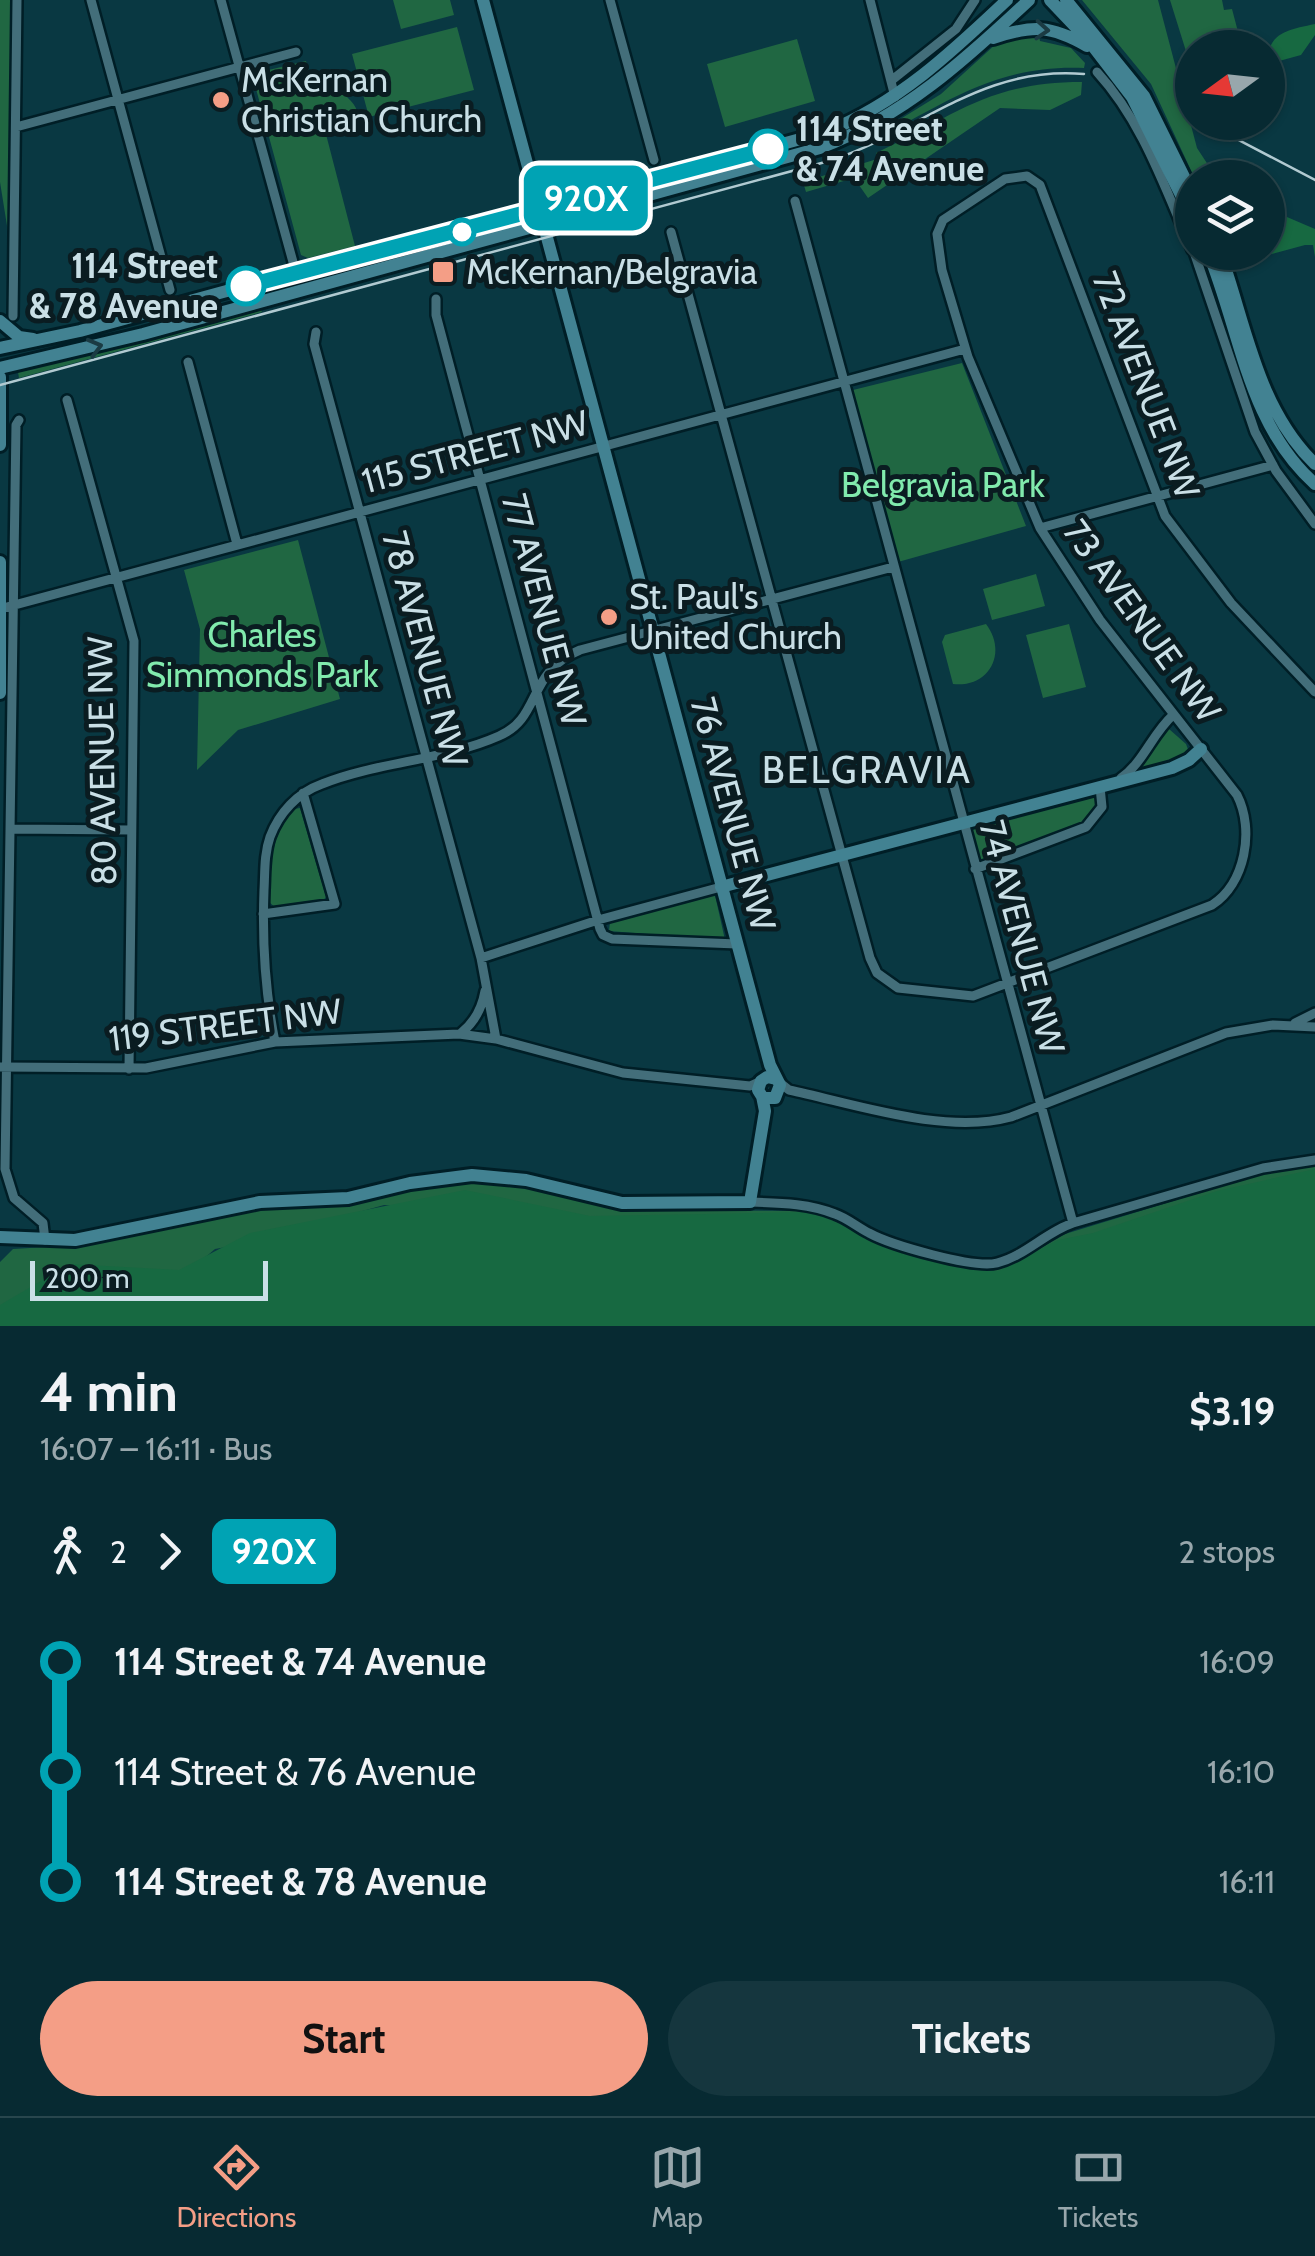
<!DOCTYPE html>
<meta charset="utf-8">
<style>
:root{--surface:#072a32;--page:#15363e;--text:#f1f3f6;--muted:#98a7ac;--line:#28464d;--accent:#f49e86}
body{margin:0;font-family:Cabin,sans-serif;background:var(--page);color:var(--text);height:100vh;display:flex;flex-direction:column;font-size:38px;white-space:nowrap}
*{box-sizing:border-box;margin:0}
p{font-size:32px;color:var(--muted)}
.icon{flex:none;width:55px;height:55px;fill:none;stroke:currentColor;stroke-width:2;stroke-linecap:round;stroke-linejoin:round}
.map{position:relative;height:1326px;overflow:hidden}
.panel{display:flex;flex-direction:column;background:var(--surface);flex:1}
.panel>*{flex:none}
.badge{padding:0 20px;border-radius:15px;font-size:35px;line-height:65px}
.needle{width:65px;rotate:255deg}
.controls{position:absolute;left:1175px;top:30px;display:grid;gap:20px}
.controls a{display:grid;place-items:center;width:110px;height:110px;border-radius:50%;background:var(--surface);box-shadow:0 2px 8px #0004,0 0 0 2px var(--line);font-size:50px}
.scale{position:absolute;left:30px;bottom:25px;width:238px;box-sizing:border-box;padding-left:10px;border:5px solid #c9dfe6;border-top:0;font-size:28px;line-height:35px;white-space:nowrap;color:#c9dfe6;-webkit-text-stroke:8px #0a1c21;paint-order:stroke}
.map>.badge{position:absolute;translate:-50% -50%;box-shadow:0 0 0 5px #fff}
.legs{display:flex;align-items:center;gap:15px;height:110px;padding:0 40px;font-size:32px}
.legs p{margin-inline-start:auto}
.overview{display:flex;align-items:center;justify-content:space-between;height:170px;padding:0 40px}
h1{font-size:55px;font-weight:800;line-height:75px}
.cta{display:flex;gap:20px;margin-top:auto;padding:20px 40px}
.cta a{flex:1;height:115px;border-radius:60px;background:var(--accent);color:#111;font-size:40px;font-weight:800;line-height:115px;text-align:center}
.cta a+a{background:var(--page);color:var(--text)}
ul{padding:0 40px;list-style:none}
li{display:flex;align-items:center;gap:35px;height:110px;font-size:38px}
li i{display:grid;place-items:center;width:15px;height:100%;margin:0 12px;background:currentColor}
li i::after{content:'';width:25px;height:25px;margin:-12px;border:8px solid;border-radius:50%;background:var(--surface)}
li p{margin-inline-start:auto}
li:first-child i{background:linear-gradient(#0000 50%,currentColor 0)}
li:last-child i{background:linear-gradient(currentColor 50%,#0000 0)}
.dock{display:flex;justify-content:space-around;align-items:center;height:140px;border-top:2px solid var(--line);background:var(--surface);font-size:28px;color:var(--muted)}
.dock a{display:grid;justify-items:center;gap:5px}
.dock .on{color:var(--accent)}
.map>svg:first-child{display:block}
</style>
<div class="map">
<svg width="1315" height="1326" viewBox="0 0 1315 1326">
<rect width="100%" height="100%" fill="#093842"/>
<!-- green -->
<path fill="#206742" d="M0,0h11l-3,232 -8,-50z
M393,0h57l4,15 -53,14z
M1082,0h76l39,148 19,29h-22l-43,-93z
M1170,0h52l2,10 8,-1 10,38 -50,1 -2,16z
M457,27l17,63 -105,27 -17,-63z
M1038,32l2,9 31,7 14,15 -1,5c-94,-4 -145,41 -224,79l8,-8 73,-45 57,-52z
M797,39l18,62 -90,26 -18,-63z
M306,61l7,26 18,-6 7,3c5,13 16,16 19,27l-5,11 -31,-7 34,131 -47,12 -7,-3 -49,-181z
M1082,82l-1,13 -31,15 -50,-2 -132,90 -14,-20 -48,14 -3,-10 74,-23 -1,-6c80,-38 112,-71 206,-71z
M261,310l1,2 -243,66 -1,-6 6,-4 204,-53z
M962,363l64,163 -128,36 -45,-172z
M298,540l42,159 -102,31 -41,40 3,-141 -16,-59z
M1036,574l9,32 -53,14 -9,-31z
M986,624c22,29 3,64 -33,60l-11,-42 3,-7z
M1069,624l17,63 -43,11 -17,-63z
M1169,729l17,15 3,8 -9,7 -40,13 -2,-3 20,-31z
M1088,795l8,2 -1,16 -7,7 -107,42 -9,-33 2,-2z
M300,808l26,89 -6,7 -44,4 -7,-6c1,-35 1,-66 25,-93z
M715,895l10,45 -116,-9 1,-9z
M1315,1165v58l-311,59 -310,-60 -275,-15 -35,-2 -136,38 -33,6 -35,30 -180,31v-48l13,-13 68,-4 189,-38 75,-3 63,-15 72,-7 46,4 107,24 171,1 37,11 34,20 93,28 19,1 25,-6 53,-31 193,-59z"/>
<!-- forest -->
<path fill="#176941" d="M1315,24v11l-14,20 -33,9c-1,-32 20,-34 47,-40z
M1268,209l47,20v28l-2,-12h-8l-66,18 -5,-10 34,-1z
M1315,1169v157h-1315v-21l70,-41 109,6 71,-37 215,-43 125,26 223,-4 83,37 54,17 49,5 59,-31 35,-7 124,-42z"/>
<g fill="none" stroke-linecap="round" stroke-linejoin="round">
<defs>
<path id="street" d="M91,0l79,290
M221,0l75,273
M610,0l44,160
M870,0l25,97
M1097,72c46,50 68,117 95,178
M892,80l64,-51 19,-29
M16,127l280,-75
M795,201l278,1022
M671,232l199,726 7,15 21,15 75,8 239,-91c33,-21 43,-75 25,-110l-137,-175 -60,-92 -72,-171 -26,-87 -5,-36 6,-14 62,-41 22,-3 13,9 125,331 66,87 84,89
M1194,252l61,180 21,39 39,53
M436,299v16l164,614 3,6 9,4 125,5
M13,316l4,-316
M316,332l-2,12 167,614 15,81
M188,362l49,182
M67,400l67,241 -5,428
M19,420l-3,5 -11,744 9,29 29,25 2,17
M1040,528l233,-63
M0,609l965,-260
M1121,778c22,-15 31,-44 52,-63
M10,829l121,1
M975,869l111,-42 16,-20 -2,-20
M263,914l72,-10 -32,-111
M481,958l117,-38 123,-33
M1295,1023l20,-10
M461,1033c14,-11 21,-25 24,-42
M275,1042c-10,-51 -13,-100 -11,-152 1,-18 0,-36 6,-53 9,-24 27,-44 52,-53 55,-22 123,-24 177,-48 43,-18 27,-64 81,-86l313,-83
M0,1067l146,1 129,-26 184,-8 37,5 127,34 127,13 11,-5
M779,1082l10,8c66,14 156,45 222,27l215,-84 47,-8 42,2
M750,1202c28,1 58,1 85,12 12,4 22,13 34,19 22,12 105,36 128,30 28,-7 49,-31 76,-40l190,-55 52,-8"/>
<path id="secondary" d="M483,0l287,1065 10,20 -5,13h-12l-5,-8 3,-9 6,-4 9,2
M1050,0l39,41 43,56 60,120
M1066,0l78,96 48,97
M993,38c39,-13 58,-13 94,8
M1208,252c33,80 39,171 107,232
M1220,252c26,73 37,156 95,212
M0,321l19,16 14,2
M0,348l80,-17 224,-61 140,-33 382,-105c72,-29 125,-79 181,-132
M0,368l143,-34 677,-186c84,-32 145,-88 209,-148
M0,377v68
M0,562v131
M721,887l451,-119 17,-8 12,-11
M0,1237l75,3 185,-38 88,-4 62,-15 62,-8 54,5 96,23 128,-1 15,-91 -3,-15"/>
</defs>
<!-- street casing -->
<use href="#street" stroke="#001e26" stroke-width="14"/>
<!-- secondary casing -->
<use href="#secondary" stroke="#001e26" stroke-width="18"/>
<!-- street -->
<use href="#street" stroke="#436e7a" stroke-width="9"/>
<!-- secondary -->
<use href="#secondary" stroke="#428292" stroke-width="12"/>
<!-- tram -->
<path stroke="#b1cad1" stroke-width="2.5" d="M1208,124l107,56
M0,385l829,-224c91,-29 152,-96 255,-87"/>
</g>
<!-- one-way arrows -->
<defs><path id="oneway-chevron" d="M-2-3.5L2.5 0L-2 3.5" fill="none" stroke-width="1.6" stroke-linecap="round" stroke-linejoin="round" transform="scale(2.5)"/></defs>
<g stroke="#1b3b43">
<use href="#oneway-chevron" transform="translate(1042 30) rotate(4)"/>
<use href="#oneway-chevron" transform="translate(95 347) rotate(-15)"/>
</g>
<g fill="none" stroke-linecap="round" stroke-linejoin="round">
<defs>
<path id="line-1" d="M246,286l522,-137"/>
</defs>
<!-- line-1 casing -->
<use href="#line-1" stroke="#fff" stroke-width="22"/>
<!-- line-1 -->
<use href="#line-1" stroke="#00a3b4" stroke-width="15"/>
</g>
<!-- markers -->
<g fill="#f49e86" stroke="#0a1c21" stroke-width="4">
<circle cx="221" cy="100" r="10"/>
<rect x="431" y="260" width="24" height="24" rx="5"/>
<circle cx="609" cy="617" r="10"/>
</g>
<g fill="#fff" stroke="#00a3b4" stroke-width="5">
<circle cx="768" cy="149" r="18"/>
<circle cx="462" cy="232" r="12"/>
<circle cx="246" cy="286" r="18"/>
</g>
<g text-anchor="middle" stroke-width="10" stroke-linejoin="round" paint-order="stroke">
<!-- poi labels -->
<g font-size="35" fill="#c9dfe6" stroke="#0a1c21" text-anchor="start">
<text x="241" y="92">McKernan<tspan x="241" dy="40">Christian Church</tspan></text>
<text x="466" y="284">McKernan/Belgravia</text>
<text x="629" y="609">St. Paul's<tspan x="629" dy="40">United Church</tspan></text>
</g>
<!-- stop labels -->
<g font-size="35" font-weight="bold" fill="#c9dfe6" stroke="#0a1c21" text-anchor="start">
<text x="796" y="141">114 Street<tspan x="796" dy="40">&amp; 74 Avenue</tspan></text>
<text x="218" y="278" text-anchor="end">114 Street<tspan x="218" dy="40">&amp; 78 Avenue</tspan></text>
</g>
<!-- street labels -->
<g font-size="35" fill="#c9dfe6" stroke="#0a1c21">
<text transform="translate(1146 385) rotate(69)" y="12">72 AVENUE NW</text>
<text transform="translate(475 452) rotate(-15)" y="12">115 STREET NW</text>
<text transform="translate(544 610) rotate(75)" y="12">77 AVENUE NW</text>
<text transform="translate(1142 621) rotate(54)" y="12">73 AVENUE NW</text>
<text transform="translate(425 649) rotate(75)" y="12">78 AVENUE NW</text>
<text transform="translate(102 761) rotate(-91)" y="12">80 AVENUE NW</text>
<text transform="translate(733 814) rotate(75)" y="12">76 AVENUE NW</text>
<text transform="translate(1022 937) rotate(75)" y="12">74 AVENUE NW</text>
<text transform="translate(225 1025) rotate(-7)" y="12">119 STREET NW</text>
</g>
<!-- park labels -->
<g font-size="35" fill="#81eaad" stroke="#0a1c21">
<text x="943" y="497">Belgravia Park</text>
<text x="262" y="647">Charles<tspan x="262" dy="40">Simmonds Park</tspan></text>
</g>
<!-- neighbourhood labels -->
<g font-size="38" letter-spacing="2.5" fill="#c9dfe6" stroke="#0a1c21">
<text x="867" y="783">BELGRAVIA</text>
</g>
</g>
</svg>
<div class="controls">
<a><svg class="needle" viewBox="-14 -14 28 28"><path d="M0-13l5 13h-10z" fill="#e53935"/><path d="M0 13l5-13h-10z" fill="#98a7ac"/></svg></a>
<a><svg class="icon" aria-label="layers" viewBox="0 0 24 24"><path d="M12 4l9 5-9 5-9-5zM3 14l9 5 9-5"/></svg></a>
</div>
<div class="scale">200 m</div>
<b class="badge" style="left:586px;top:198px;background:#00a3b4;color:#fff">920X</b>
</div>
<section class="panel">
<div class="overview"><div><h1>4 min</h1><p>16:07 – 16:11 · Bus</p></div><b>$3.19</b></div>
<div class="legs"><svg class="icon" aria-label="walk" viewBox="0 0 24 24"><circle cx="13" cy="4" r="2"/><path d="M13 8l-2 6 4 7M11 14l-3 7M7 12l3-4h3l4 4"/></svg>2<svg class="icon" aria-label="forward" viewBox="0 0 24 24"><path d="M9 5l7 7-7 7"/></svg><b class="badge" style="background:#00a3b4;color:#fff">920X</b><p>2 stops</p></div>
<ul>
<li><i style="color:#00a3b4"></i><b>114 Street &amp; 74 Avenue</b><p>16:09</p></li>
<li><i style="color:#00a3b4"></i><span>114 Street &amp; 76 Avenue</span><p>16:10</p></li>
<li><i style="color:#00a3b4"></i><b>114 Street &amp; 78 Avenue</b><p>16:11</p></li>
</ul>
<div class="cta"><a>Start</a><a>Tickets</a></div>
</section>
<nav class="dock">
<a class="on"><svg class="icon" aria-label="directions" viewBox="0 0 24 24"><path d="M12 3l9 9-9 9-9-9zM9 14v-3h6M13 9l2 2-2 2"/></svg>Directions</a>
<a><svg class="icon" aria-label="map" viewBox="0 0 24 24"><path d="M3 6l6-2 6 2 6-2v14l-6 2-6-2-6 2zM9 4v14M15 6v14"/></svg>Map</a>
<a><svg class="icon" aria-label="tickets" viewBox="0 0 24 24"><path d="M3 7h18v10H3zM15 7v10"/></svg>Tickets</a>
</nav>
